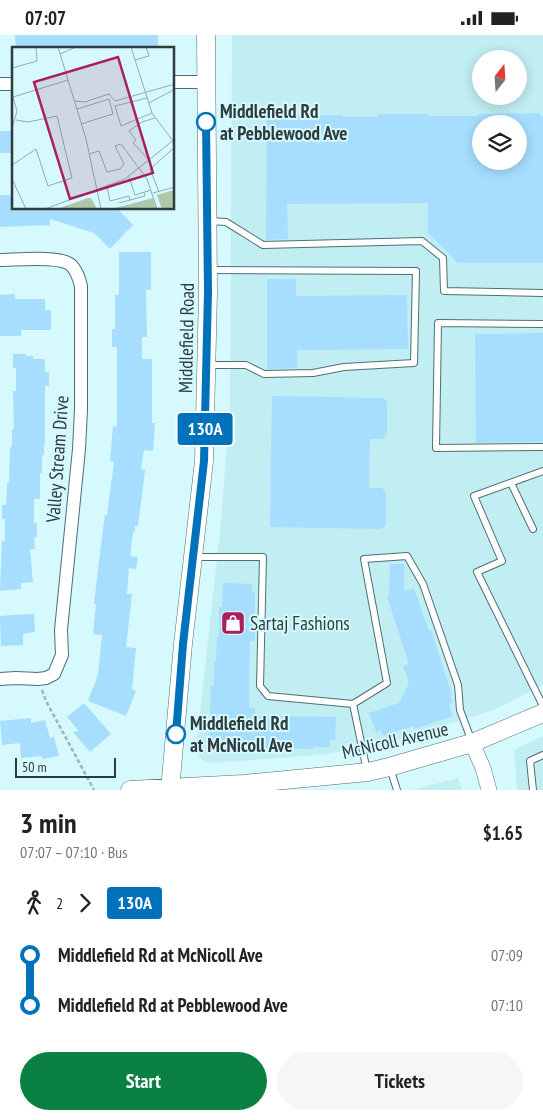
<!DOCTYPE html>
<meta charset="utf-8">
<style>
:root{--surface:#fff;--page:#f6f6f6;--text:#222;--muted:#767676;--accent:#0b8043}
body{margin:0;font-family:"PT Sans Narrow",sans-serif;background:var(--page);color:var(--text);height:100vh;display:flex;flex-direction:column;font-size:19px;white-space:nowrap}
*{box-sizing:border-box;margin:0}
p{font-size:16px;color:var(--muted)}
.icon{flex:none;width:28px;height:28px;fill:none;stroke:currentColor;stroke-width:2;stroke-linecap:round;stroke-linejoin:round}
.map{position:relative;height:755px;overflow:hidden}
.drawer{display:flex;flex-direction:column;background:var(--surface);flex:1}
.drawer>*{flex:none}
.badge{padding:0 10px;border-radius:4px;font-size:18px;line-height:32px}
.needle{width:32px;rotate:17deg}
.controls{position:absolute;left:472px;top:15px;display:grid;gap:10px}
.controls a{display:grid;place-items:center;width:55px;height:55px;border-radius:50%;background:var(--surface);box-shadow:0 2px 12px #0003;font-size:25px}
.scale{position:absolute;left:15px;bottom:12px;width:101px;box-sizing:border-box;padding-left:5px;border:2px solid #2e3c3e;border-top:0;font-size:14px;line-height:18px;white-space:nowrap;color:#2e3c3e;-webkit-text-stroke:4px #d5f9fd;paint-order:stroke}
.map>.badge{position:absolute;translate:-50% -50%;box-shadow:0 0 0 2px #fff}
.legs{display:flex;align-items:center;gap:8px;height:55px;padding:0 20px;font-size:16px}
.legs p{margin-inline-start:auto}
.summary{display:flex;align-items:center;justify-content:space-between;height:85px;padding:0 20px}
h1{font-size:28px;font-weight:800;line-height:38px}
.action{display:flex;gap:10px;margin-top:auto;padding:10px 20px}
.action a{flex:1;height:58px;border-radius:30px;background:var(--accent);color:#fff;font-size:20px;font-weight:800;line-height:58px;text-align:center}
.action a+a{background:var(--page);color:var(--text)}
ul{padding:0 20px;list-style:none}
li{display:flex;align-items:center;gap:18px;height:50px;font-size:19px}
li i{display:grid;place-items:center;width:8px;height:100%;margin:0 6px;background:currentColor}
li i::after{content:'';width:12px;height:12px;margin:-6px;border:4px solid;border-radius:50%;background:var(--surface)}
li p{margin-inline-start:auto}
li:first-child i{background:linear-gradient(#0000 50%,currentColor 0)}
li:last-child i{background:linear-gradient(currentColor 50%,#0000 0)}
.status{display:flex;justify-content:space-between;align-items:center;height:35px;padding:0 25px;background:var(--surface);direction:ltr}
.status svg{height:14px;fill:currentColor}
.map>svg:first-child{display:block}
</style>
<div class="status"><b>07:07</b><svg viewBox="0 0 49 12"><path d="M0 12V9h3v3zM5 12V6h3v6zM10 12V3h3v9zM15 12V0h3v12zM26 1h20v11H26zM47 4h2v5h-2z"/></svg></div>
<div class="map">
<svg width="543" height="755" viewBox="0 0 543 755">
<rect width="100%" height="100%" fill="#d5f9fd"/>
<!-- built -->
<path fill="#c0eef3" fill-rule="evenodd" d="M232,0h311v650l-49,25 -114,35 -61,10 -108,8 -6,-1 -6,-6 -3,-7 24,-217 10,-126zM481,24h38v37h-38zM481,89h38v37h-38z
M543,701v54h-26l-3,-40z
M458,743l4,12h-51z"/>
<!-- building -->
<path fill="#a7deff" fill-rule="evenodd" d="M15,0h143v13l-142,1z
M540,78v3h3v147h-85l-30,-30v-30l-141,1 1,35 -22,1 1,-123h26v-2h50v2h35v-3h50v2h50v-2zM481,89h38v37h-38z
M0,96h14v22h-14z
M0,160h10l1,3h3v11h104l15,16 -23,24 -16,-16 -44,-14v6l-50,2z
M119,217h32v38h-5l1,47h-5v22h10v64h3l-2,28 -9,-1 -3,19 4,1 -7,56h-3v6h-2l-3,24 8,1 -2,12 -7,-1 -2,26h5l-6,53 10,1 -4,41 4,2 -10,25 -38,-15 10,-26 4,-40 -9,-1 3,-30h-2l7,-60 4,-29h2l7,-53 -4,-1 3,-35 4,1v-80h-5v-18h3v-34h4z
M267,244h29v17l111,-1 1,54 -111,1v18l-30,1z
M15,259v5h30v11h6v20h-30v6h-21v-41z
M543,298v109l-67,1 -1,-109z
M13,319h13v2h7v3h12v13h4v14h-4v58h-1v11h-2v18h-2v26h-6v24h3v14h-3l1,12h-5l3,33 -12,1v6l-21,2 2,-50h3v-22h-3v-14h4l1,-22h2l1,-36h2v-18h2l-1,-38h3v-23h-3z
M272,361l111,2 4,4v33l-4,4h-13l-1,49h13l4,4v33l-5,4 -111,-2z
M390,529h14v27l10,-3 15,43 2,-1 21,65 -2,1 3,7 -4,1 4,12 -39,13 -1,-3 -30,10 -2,-6 -5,2 -7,-19 30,-10 10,-20 -6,-17 6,-2 -22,-67 2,-1z
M223,548l29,1v8h3v49h-5l-1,66 6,1v8l81,1 -1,23h-5v7h-17v2l-37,-1v4l-54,1v-13l-13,-1 2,-53h3v-25h2l1,-25h2v-29h3z
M28,579h6l1,18 -12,2v11l-22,1 -1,-30z
M84,668l27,31 -21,18 -17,-20 6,-1 -12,-14z
M31,683v5l14,-3 5,18 4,-1 5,19 -17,3v-3l-21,2 -1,-15 -18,2 -2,-24z"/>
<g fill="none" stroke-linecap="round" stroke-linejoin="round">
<defs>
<path id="service" d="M209,186l17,1 37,23 159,-4 21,17 1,33 99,2
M543,289l-105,-1 -2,125 107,-1
M207,330h39l18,9 49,-1 31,-6 70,-4 2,-92 -207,-1
M543,436l-69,25 28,65 -25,11 66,134
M511,448l22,46
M195,522h68l-3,129 8,10 85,8 34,-21 -23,-124 43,-3 16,28 35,101 2,25 12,32
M353,669l14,67
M390,733l7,22
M533,755l-3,-29 13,-6"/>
<path id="minor" d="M174,47h32
M0,49h14
M0,225c15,0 60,-5 71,5 6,6 8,13 10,21v124l-2,39 -18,181 1,25 -8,19 -8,4 -8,1 -22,-1 -16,1"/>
<path id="tertiary" d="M472,708l11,25 6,22"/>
<path id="secondary" d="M130,755l113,-6 125,-12 21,-5 83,-24 71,-30
M170,755l13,-146 21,-183 4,-169 -2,-257"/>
</defs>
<!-- service casing -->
<use href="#service" stroke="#4e6f72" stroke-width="8"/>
<!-- minor casing -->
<use href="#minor" stroke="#4e6f72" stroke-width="14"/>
<!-- tertiary casing -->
<use href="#tertiary" stroke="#4e6f72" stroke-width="16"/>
<!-- secondary casing -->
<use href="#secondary" stroke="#4e6f72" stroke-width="19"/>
<!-- path -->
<path stroke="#9ab7ba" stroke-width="2.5" stroke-dasharray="4 2.5" stroke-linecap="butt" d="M42,655l4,11 48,89"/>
<!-- service -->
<use href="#service" stroke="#fff" stroke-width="6"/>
<!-- minor -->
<use href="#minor" stroke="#fff" stroke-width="12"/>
<!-- tertiary -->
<use href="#tertiary" stroke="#fff" stroke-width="15"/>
<!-- secondary -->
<use href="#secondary" stroke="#fff" stroke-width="18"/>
</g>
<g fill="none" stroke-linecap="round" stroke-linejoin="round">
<defs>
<path id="line-1" d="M176,699l7,-90 21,-183 4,-170 -2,-169"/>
</defs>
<!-- line-1 casing -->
<use href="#line-1" stroke="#fff" stroke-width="11"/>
<!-- line-1 -->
<use href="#line-1" stroke="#0072bc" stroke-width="8"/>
</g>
<!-- icons -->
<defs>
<symbol id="shop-square" viewBox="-11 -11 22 22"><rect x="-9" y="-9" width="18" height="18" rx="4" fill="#aa1e5e" stroke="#d5f9fd"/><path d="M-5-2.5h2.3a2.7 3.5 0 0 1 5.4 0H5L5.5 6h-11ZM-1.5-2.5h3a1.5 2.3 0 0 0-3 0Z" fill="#fff"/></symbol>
</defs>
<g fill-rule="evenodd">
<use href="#shop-square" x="219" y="574" width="28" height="28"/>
</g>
<!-- markers -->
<g fill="#fff" stroke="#0072bc" stroke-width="2.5">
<circle cx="206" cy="87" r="9"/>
<circle cx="176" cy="699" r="9"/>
</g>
<g text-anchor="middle" stroke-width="4" stroke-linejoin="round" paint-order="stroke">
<!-- stop labels -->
<g font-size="19" font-weight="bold" fill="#2e3c3e" stroke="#d5f9fd" text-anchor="start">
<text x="220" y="83">Middlefield Rd<tspan x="220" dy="22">at Pebblewood Ave</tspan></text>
<text x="190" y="695">Middlefield Rd<tspan x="190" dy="22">at McNicoll Ave</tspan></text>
</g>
<!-- street labels -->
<g font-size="19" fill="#2e3c3e" stroke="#d5f9fd">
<text transform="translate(186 303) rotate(-89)" y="7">Middlefield Road</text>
<text transform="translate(57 424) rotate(-86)" y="7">Valley Stream Drive</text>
<text transform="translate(395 705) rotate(-13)" y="7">McNicoll Avenue</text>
</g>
<!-- poi labels -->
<g font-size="19" fill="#2e3c3e" stroke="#d5f9fd" text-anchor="start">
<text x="250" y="595">Sartaj Fashions</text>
</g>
</g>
<!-- overview -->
<g transform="translate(12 12)">
<rect width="162" height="162" fill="#d5f9fd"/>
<path d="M162,143v19h-12l-5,-14zM79,151l6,11h-40l31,-11zM141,151l3,11h-44z" fill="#afc8ac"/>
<path fill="none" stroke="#92adb1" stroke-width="1" d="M46,0l28,92 15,70M119,0l21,66 21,28M48,7l16,-7M123,13l14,-4 -3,-9M0,21l25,-7 -1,-14M0,47l5,17 -5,17M1,50l55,-17M135,51l-32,8 6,20 31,-13M63,54l10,1 24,-8 6,7 60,-17M137,56l26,-14M65,62l32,-10 4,15 -32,10M77,107l10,-3 8,21 13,-3 4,-5 -9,-18 6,-2 26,35 10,30M138,114l-17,-18 3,-3 -7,-9 13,-9 13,-4M0,118l24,-16 12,37 24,-8 -15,-62 -29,6 -12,-2M117,130l6,18 16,-5M0,132l14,30M95,140l3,14 19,-5 1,4M147,145l-9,-23 25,-22M141,146l22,-6M107,156l26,-7 -1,-4M33,162l80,-30 50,-40"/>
<path fill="#aa1e5e" fill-opacity="0.15" stroke="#aa1e5e" stroke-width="2.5" d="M106,10l35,116 -83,26 -36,-117z"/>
<rect width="162" height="162" fill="none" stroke="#2e3c3e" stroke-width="2.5"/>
</g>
</svg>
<div class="controls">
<a><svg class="needle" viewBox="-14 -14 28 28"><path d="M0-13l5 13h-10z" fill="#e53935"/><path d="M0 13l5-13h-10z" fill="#767676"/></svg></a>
<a><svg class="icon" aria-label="layers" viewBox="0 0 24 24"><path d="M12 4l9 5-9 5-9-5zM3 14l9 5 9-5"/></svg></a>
</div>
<div class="scale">50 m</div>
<b class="badge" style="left:205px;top:394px;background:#0072bc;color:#fff">130A</b>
</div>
<section class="drawer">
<div class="summary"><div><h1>3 min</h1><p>07:07 – 07:10 · Bus</p></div><b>$1.65</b></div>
<div class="legs"><svg class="icon" aria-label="walk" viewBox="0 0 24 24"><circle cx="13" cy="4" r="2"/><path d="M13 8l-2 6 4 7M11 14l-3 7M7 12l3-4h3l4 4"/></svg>2<svg class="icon" aria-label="forward" viewBox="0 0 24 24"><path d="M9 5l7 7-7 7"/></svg><b class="badge" style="background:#0072bc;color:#fff">130A</b></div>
<ul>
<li><i style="color:#0072bc"></i><b>Middlefield Rd at McNicoll Ave</b><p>07:09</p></li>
<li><i style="color:#0072bc"></i><b>Middlefield Rd at Pebblewood Ave</b><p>07:10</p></li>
</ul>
<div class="action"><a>Start</a><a>Tickets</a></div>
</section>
